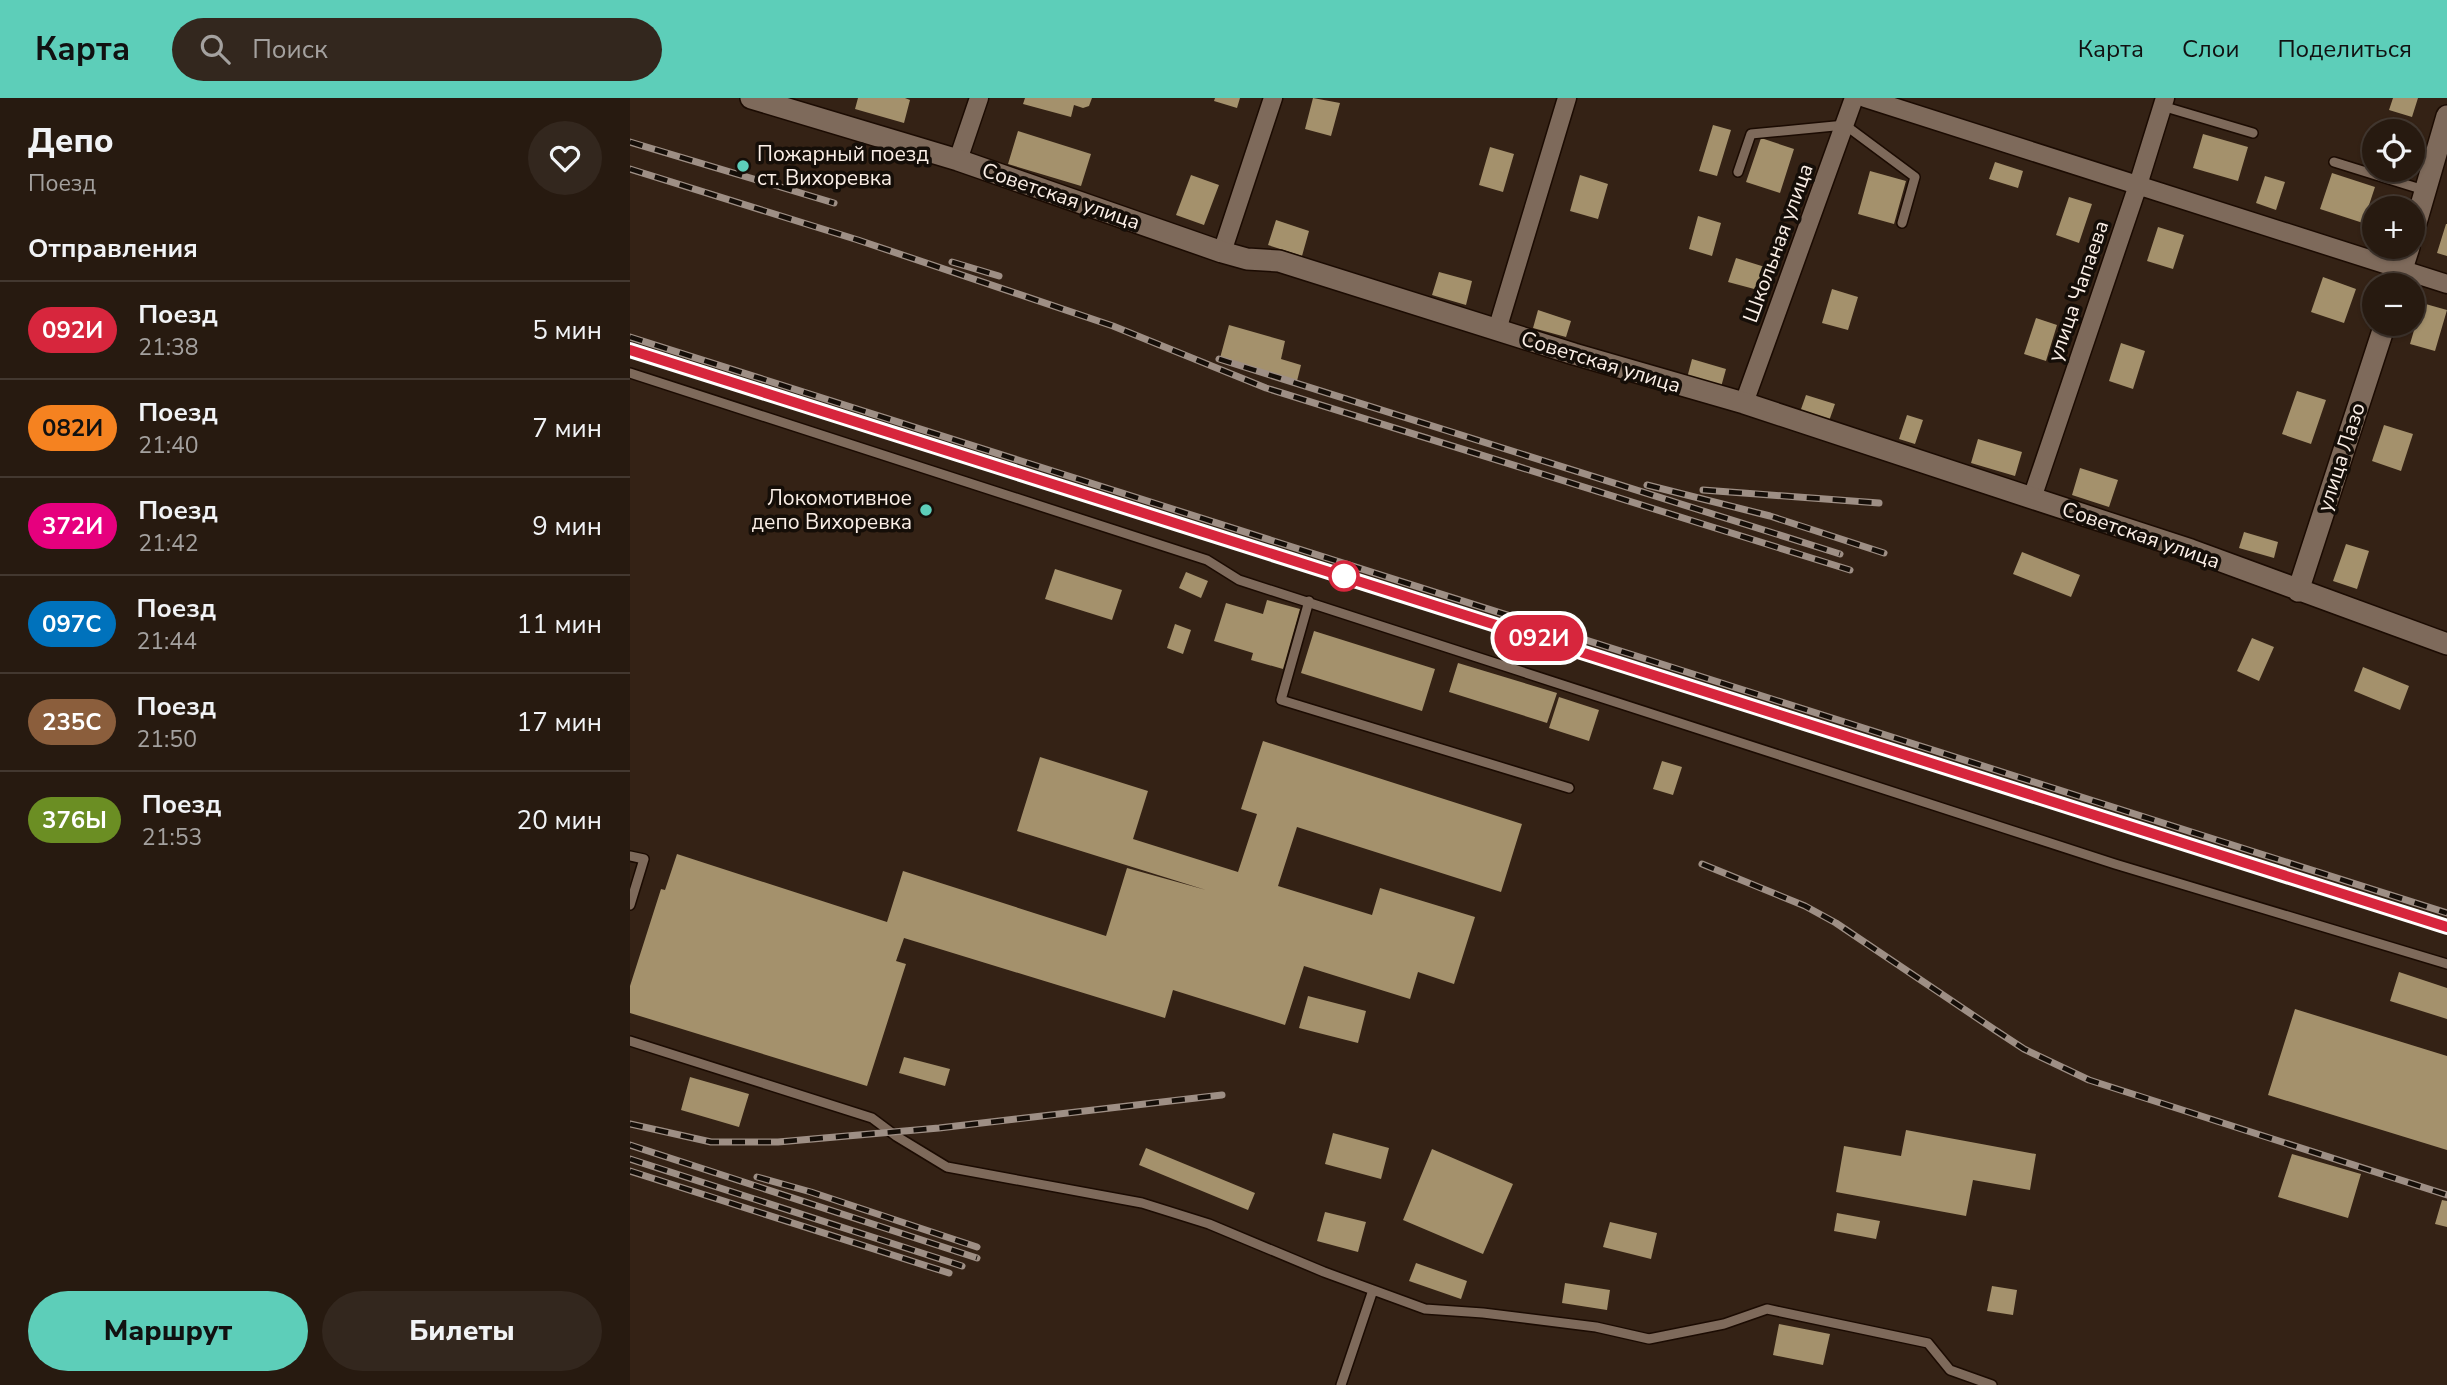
<!DOCTYPE html>
<html lang="ru">
<meta charset="utf-8">
<style>
:root{--surface:#271a10;--page:#33271e;--text:#f1f3f6;--muted:#a4a19f;--line:#433830;--accent:#5dceb9}
body{margin:0;font-family:"Nunito Sans",sans-serif;background:var(--page);color:var(--text);height:100vh;display:flex;flex-direction:column;font-size:26px;white-space:nowrap}
*{box-sizing:border-box;margin:0}
p{font-size:23px;color:var(--muted)}
.icon{flex:none;width:38px;height:38px;fill:none;stroke:currentColor;stroke-width:2;stroke-linecap:round;stroke-linejoin:round}
.map{position:relative;flex:1;overflow:hidden}
.panel{display:flex;flex-direction:column;background:var(--surface);width:630px}
.panel>*{flex:none}
.badge{padding:0 14px;border-radius:23px;font-size:24px;line-height:46px}
.fabs{position:absolute;left:1732px;top:21px;display:grid;gap:14px}
.fabs a{display:grid;place-items:center;width:63px;height:63px;border-radius:50%;background:var(--surface);box-shadow:0 2px 5px #0004,0 0 0 2px var(--line);font-size:35px}
.map>.badge{position:absolute;translate:-50% -50%;box-shadow:0 0 0 4px #fff}
h2{padding:0 28px;font-size:26px;line-height:63px}
.round{display:grid;place-items:center;flex:none;width:74px;height:74px;border-radius:37px;background:var(--page)}
.summary{display:flex;align-items:center;justify-content:space-between;height:119px;padding:0 28px}
h1{font-size:33px;font-weight:800;line-height:52px}
.cta{display:flex;gap:14px;margin-top:auto;padding:14px 28px}
.cta a{flex:1;height:80px;border-radius:42px;background:var(--accent);color:#111;font-size:28px;font-weight:800;line-height:80px;text-align:center}
.cta a+a{background:var(--page);color:var(--text)}
ul{padding:0;list-style:none}
li{display:flex;align-items:center;gap:21px;height:98px;padding:0 28px;border-top:2px solid var(--line)}
li div{flex:1}
li b{display:block;font-size:26px}
li em{font-style:normal}
li .badge{min-width:77px;font-weight:700;text-align:center}
header{display:flex;align-items:center;gap:42px;box-sizing:border-box;height:98px;padding:0 35px;background:var(--accent);color:#111}
header strong{font-size:33px}
nav{display:flex;gap:38px;margin-inline-start:auto;font-size:24px}
.search{width:490px;height:63px;background:var(--page);display:flex;align-items:center;gap:18px;box-sizing:border-box;padding:0 24px;border-radius:38px;color:var(--muted);font-size:26px}
main{display:flex;flex:1;min-height:0}
.map>svg:first-child{display:block}
</style>
<header>
<strong>Карта</strong>
<div class="search"><svg class="icon" aria-label="search" viewBox="0 0 24 24"><circle cx="10" cy="10" r="6"/><path d="M15 15l6 6"/></svg>Поиск</div>
<nav><a>Карта</a><a>Слои</a><a>Поделиться</a></nav>
</header>
<main>
<section class="panel">
<div class="summary"><div><h1>Депо</h1><p>Поезд</p></div><a class="round"><svg class="icon" aria-label="heart" viewBox="0 0 24 24"><path d="M12 20l-8-8c-3-5 5-10 8-4 3-6 11-1 8 4z"/></svg></a></div>
<h2>Отправления</h2>
<ul>
<li><span class="badge" style="background:#d7263d;color:#fff">092И</span><div><b>Поезд</b><p>21:38</p></div><em>5 мин</em></li>
<li><span class="badge" style="background:#f58220;color:#111">082И</span><div><b>Поезд</b><p>21:40</p></div><em>7 мин</em></li>
<li><span class="badge" style="background:#e6007e;color:#fff">372И</span><div><b>Поезд</b><p>21:42</p></div><em>9 мин</em></li>
<li><span class="badge" style="background:#0072bc;color:#fff">097С</span><div><b>Поезд</b><p>21:44</p></div><em>11 мин</em></li>
<li><span class="badge" style="background:#8b5e3c;color:#fff">235С</span><div><b>Поезд</b><p>21:50</p></div><em>17 мин</em></li>
<li><span class="badge" style="background:#6b8e23;color:#fff">376Ы</span><div><b>Поезд</b><p>21:53</p></div><em>20 мин</em></li>
</ul>
<div class="cta"><a>Маршрут</a><a>Билеты</a></div>
</section>
<div class="map">
<svg width="1817" height="1287" viewBox="0 0 1817 1287">
<rect width="100%" height="100%" fill="#342215"/>
<!-- building -->
<path fill="#a4916c" d="M228,0h47l5,2 -6,23 -49,-14z
M395,0h67l-3,8 -6,2 -9,-3 -3,12 -48,-13z
M585,0h25l-3,10 -23,-7z
M683,0l27,5 -9,33 -26,-7z
M1763,0h25l-6,19 -23,-7z
M1083,27l18,5 -14,46 -18,-5z
M388,33l73,23 -10,32 -73,-22z
M1573,36l45,13 -10,34 -45,-13z
M1131,40l33,11 -14,44 -34,-11z
M860,49l24,7 -11,38 -24,-7z
M1365,64l28,9 -5,17 -29,-9z
M1240,73l36,10 -12,43 -36,-10z
M1702,75l43,14 -12,36 -43,-14z
M561,77l28,10 -15,40 -28,-10z
M950,77l28,9 -10,35 -28,-8z
M1635,78l20,6 -9,28 -20,-7z
M1439,99l23,7 -13,39 -23,-8z
M1068,118l23,7 -9,33 -23,-7z
M646,122l33,11 -7,25 -34,-11z
M1816,126h1v32l-10,-3z
M1528,129l26,8 -11,34 -26,-8z
M1106,160l29,9 -7,23 -30,-8z
M809,174l33,9 -6,24 -34,-10z
M1693,179l33,12 -12,34 -33,-11z
M1202,191l26,8 -10,33 -26,-7z
M1792,205l25,7 -12,41 -25,-7z
M908,212l33,11 -5,16 -33,-9z
M1406,220l21,7 -11,36 -22,-7z
M599,227l56,16 -4,18 20,6 -4,16 -77,-23z
M1491,245l24,8 -12,38 -24,-8z
M1062,261l34,10 -5,18 -34,-9z
M1667,293l29,9 -15,44 -29,-10z
M1176,297l29,9 -6,17 -29,-9z
M1277,317l16,5 -8,24 -16,-5z
M1754,327l29,9 -12,37 -29,-10z
M1348,341l44,13 -7,24 -44,-13z
M1450,370l38,12 -9,27 -37,-12z
M1614,434l34,10 -4,16 -35,-10z
M1716,446l23,7 -12,38 -24,-8z
M1392,454l58,23 -9,22 -58,-23z
M425,471l67,21 -10,30 -67,-21z
M556,474l22,9 -7,17 -22,-10z
M637,502l33,9 -17,60 -32,-9 2,-7 -39,-12 12,-38 37,11z
M545,526l16,6 -8,24 -16,-6z
M684,533l121,38 -13,42 -121,-38z
M1622,540l22,9 -15,34 -22,-10z
M828,565l99,30 -10,30 -98,-31z
M1733,569l46,19 -9,24 -46,-19z
M929,599l40,13 -10,31 -40,-13z
M633,643l259,83 -21,68 -204,-65 -19,59 94,29 8,-27 95,29 -21,67 -36,-12 -8,27 -106,-33 -19,59 -112,-35 -8,28 -261,-80 -8,23 10,3 -39,122 -237,-73v-27l31,-97 4,1 12,-36 210,68 16,-51 203,65 21,-68 79,22 -189,-59 23,-74 108,34 -15,48 105,33 19,-58 -16,-5z
M1032,663l20,6 -9,28 -20,-6z
M1769,874l48,16v31l-57,-18z
M678,898l58,15 -8,32 -59,-15z
M1665,911l152,47v94l-179,-55z
M274,959l46,12 -5,17 -46,-13z
M60,979l59,17 -10,33 -58,-17z
M1276,1032l130,24 -6,36 -57,-10 -7,36 -130,-24 8,-46 57,10z
M703,1035l56,15 -8,31 -56,-15z
M516,1050l109,45 -7,17 -109,-45z
M802,1051l81,35 -30,70 -80,-34z
M1662,1056l69,20 -13,44 -70,-21z
M1812,1102l5,1v26l-12,-3z
M695,1114l41,10 -8,30 -41,-11z
M1207,1115l43,8 -4,18 -42,-8z
M980,1124l47,11 -6,26 -48,-12z
M786,1165l51,18 -6,18 -52,-18z
M935,1185l45,7 -3,20 -45,-7z
M1362,1188l25,4 -4,25 -26,-4z
M1149,1226l51,10 -7,31 -50,-10z"/>
<g fill="none" stroke-linecap="round" stroke-linejoin="round">
<defs>
<path id="service" d="M1532,8l91,27
M1704,64l90,28
M1108,74l13,-38 94,-9 70,52 -13,46
M0,275l577,187 32,20 876,284 332,100
M679,503l-28,99 288,88
M0,758l14,3 -14,46
M0,943l242,77 24,18 51,31 195,36 67,21 115,48 101,37 58,4 113,14 53,12 75,-15 43,-15 161,34 22,27 42,15
M711,1287l32,-95"/>
<path id="minor" d="M1235,0l582,186
M328,62l21,-62
M592,154l51,-154
M867,232l70,-232
M1114,305l110,-305
M1402,400l106,-313 27,-87"/>
<path id="tertiary" d="M121,0l207,62 264,92 25,7 32,2 295,93 170,49 288,95 159,52 256,94
M1783,135l34,-117
M1767,187l12,-38
M1668,493l87,-267"/>
</defs>
<!-- service casing -->
<use href="#service" stroke="#1b0b02" stroke-width="12"/>
<!-- minor casing -->
<use href="#minor" stroke="#1b0b02" stroke-width="21"/>
<!-- tertiary casing -->
<use href="#tertiary" stroke="#1b0b02" stroke-width="24"/>
<!-- service -->
<use href="#service" stroke="#7e6a5b" stroke-width="9"/>
<!-- minor -->
<use href="#minor" stroke="#7e6a5b" stroke-width="18"/>
<!-- tertiary -->
<use href="#tertiary" stroke="#7e6a5b" stroke-width="21"/>
<defs>
<path id="rail" d="M0,44l204,61
M0,71l228,71 255,86 153,62 584,182
M322,164l47,14
M0,239l1817,576
M0,252l1817,577
M589,261l621,195
M1017,387l123,31 114,37
M1073,392l176,13
M1072,766l103,42 31,17 159,107 29,19 65,31 358,115
M0,1026l81,18h67l161,-14 283,-33
M0,1047l347,113
M0,1061l332,107
M0,1073l319,102
M127,1079l54,15 166,55"/>
</defs>
<!-- rail casing -->
<use href="#rail" stroke="#9e8f85" stroke-width="7"/>
<!-- rail -->
<use href="#rail" stroke="#150e08" stroke-width="4.5" stroke-dasharray="13" stroke-linecap="butt"/>
</g>
<g fill="none" stroke-linecap="round" stroke-linejoin="round">
<defs>
<path id="line" d="M0,252l1817,577"/>
</defs>
<!-- line casing -->
<use href="#line" stroke="#fff" stroke-width="16"/>
<!-- line -->
<use href="#line" stroke="#d7263d" stroke-width="10"/>
</g>
<!-- markers -->
<g fill="#5dceb9" stroke="#150e08" stroke-width="2.5">
<circle cx="113" cy="68" r="7"/>
<circle cx="296" cy="412" r="7"/>
</g>
<circle fill="#fff" stroke="#d7263d" stroke-width="3.5" cx="714" cy="478" r="14"/>
<g text-anchor="middle" stroke-width="7" stroke-linejoin="round" paint-order="stroke">
<!-- poi labels -->
<g font-size="21" fill="#fbefe7" stroke="#150e08" text-anchor="start">
<text x="127" y="63">Пожарный поезд<tspan x="127" dy="24">ст. Вихоревка</tspan></text>
<text x="282" y="407" text-anchor="end">Локомотивное<tspan x="282" dy="24">депо Вихоревка</tspan></text>
</g>
<!-- street labels -->
<g font-size="21" fill="#fbefe7" stroke="#150e08">
<text transform="translate(431 98) rotate(19)" y="7">Советская улица</text>
<text transform="translate(1148 145) rotate(-70)" y="7">Школьная улица</text>
<text transform="translate(1448 193) rotate(-71)" y="7">улица Чапаева</text>
<text transform="translate(971 264) rotate(17)" y="7">Советская улица</text>
<text transform="translate(1711 359) rotate(-72)" y="7">улица Лазо</text>
<text transform="translate(1511 437) rotate(19)" y="7">Советская улица</text>
</g>
</g>
</svg>
<div class="fabs">
<a><svg class="icon" aria-label="locate" viewBox="0 0 24 24"><circle cx="12" cy="12" r="6"/><path d="M12 2v4M12 18v4M2 12h4M18 12h4"/></svg></a>
<a>+</a>
<a>−</a>
</div>
<b class="badge" style="left:909px;top:540px;background:#d7263d;color:#fff">092И</b>
</div>
</main>
